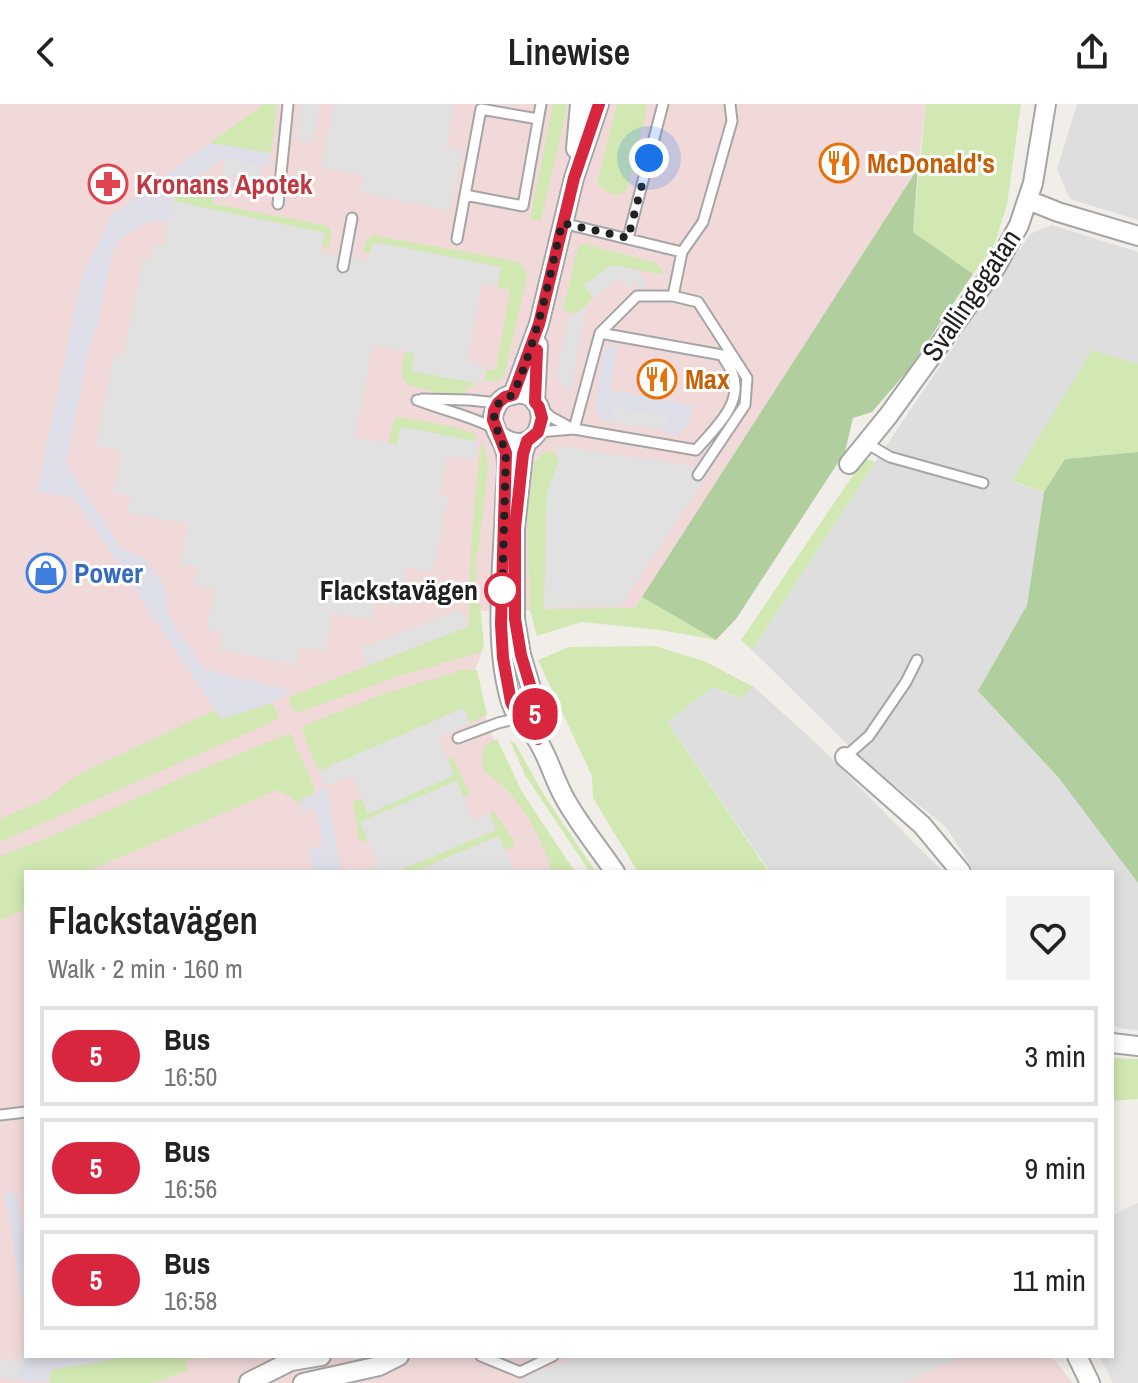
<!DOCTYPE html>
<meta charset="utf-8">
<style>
:root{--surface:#fff;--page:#f2f2f2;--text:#222;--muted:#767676;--line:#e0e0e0}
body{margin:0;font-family:"Archivo Narrow",sans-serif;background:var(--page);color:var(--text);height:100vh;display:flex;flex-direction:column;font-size:30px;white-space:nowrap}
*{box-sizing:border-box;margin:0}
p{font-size:26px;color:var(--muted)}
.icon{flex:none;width:44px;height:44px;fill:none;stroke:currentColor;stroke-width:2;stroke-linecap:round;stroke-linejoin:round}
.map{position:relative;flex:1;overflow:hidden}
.side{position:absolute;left:24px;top:766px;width:1090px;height:488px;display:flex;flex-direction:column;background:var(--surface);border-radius:0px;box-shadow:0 4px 12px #0003}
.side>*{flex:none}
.badge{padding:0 16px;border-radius:26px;font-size:28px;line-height:52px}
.you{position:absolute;width:40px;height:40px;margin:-20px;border:6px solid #fff;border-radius:50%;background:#1a73e8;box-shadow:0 0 0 12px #1a73e833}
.map>.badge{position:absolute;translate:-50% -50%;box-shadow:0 0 0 4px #fff}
.round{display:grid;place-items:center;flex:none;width:84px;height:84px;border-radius:0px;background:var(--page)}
.head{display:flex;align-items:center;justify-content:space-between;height:136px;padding:0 24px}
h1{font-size:38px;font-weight:600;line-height:60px}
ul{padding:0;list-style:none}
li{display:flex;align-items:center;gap:24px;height:100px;margin:0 16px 12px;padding:0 8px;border:4px solid var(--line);border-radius:0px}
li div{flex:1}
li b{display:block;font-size:30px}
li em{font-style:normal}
li .badge{min-width:88px;font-weight:700;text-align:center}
header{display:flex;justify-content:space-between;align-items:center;height:104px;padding:0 24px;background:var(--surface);font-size:36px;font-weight:600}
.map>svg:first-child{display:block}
</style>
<header><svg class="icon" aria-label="back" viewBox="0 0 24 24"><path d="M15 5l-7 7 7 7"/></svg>Linewise<svg class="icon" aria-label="share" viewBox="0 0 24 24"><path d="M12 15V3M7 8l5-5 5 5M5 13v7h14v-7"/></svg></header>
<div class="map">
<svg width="1138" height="1279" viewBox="0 0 1138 1279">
<rect width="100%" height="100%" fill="#f1eee9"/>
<!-- residential -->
<path fill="#dfdedf" d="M1077,0h61v116l-68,-21 -13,-30z
M1052,121l86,27v112l-46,-13 -79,131 31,10 -17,113 -49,86 80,86 80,106v147l-14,-1 -12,-4v-153h-137l-29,-45 -81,-65 -113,-112 123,-188 155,-228z
M713,583l26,11 15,-11 64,58 125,127h-173l-103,-150z"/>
<!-- commercial -->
<path fill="#f1d9da" d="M0,0h926l-8,64 -283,440 -156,3 5,35 -12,33 18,52 26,61 51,80h-541v484h1025l22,27h-1073z"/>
<!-- grass -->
<path fill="#d1e8b2" d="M264,0h11l2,3 -6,46 -61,-10z
M553,0h15l-27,117 -11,-2z
M617,0h31l-22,89 -14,2 -15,-11z
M926,0h95l-14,101 -14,43 -20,26 -60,-42z
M207,76l9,3 -3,21 112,21 5,3 1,5 -2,15 -7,-2 3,-13 -153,-32 22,-19z
M373,131l142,26c7,4 12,8 12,16l-23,99 -5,4 -15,2 2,-12 10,-1 14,-79 -13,-3 4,-20 -128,-25 -3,12 -6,-2 1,-10z
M585,140l69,18 6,5 4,8 -52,-10 -28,20 9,13 -7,8 -13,8 -10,-5 15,-62z
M1092,246l46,14v88l-73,7 -21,33 -32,-11z
M407,248l8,1 -3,18 64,12 -1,3h-7l-2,8 -26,-1 -32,-8c-10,-8 -5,-21 -3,-32z
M395,313c27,4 56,7 81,18l-2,6 -72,-14 -4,18 -9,-2z
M481,337l6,16 1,12 -10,84h-3l2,51h3l4,42 -3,6 -82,24 -99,36 -7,-2 -5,-13 181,-71c-1,-62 5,-124 12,-185z
M552,346l6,8v6l-11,28 -3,117 91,-1 7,-11 74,43 -56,-10 -78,-8 -45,14 -7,-26 -3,-91 7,-55 8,-10z
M864,355l11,3 -123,188 -11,-10z
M655,542l49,15 50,26 -14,11 -27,-11 -46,35 102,150h-131l-45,-74 -1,-22 -54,-116 31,-13z
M462,566h15l10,45 -17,8 -7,-15 -144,63 -15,-34 -1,-11 80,-32z
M272,599l7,13 -7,6 -272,120v-23l46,-20 31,-24 138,-65 6,9z
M290,629l23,52 1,9 -13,5 1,5 -25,-14 -191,82h-60v37l-26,11v-64l40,-15 155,-69z
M497,635l25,53 53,80h-23c-10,-31 -23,-58 -45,-82 -7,-7 -18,-13 -23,-21 -4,-9 -2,-16 1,-24z
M510,637l5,2 29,52 52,77h-6l-65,-97z
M453,653l17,37 -7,3 -7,-16 -95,41 7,18 -6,2 -4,-6 -5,-34 9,-4 6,15 85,-38 -6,-15z
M492,708l3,1 20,29 -2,5 -8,4 -7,-14 -84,35h-18l100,-42 -6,-16z
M1112,954l26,1v40l-26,2z
M131,1252h77l-22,4 2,11 -35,12h-104l2,-13z"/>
<!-- forest -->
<path fill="#b1ce9f" d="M918,64l-5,64 60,42 -64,95 -37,43 -19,6 -8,34 -109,167 -20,21 -74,-43z
M1138,348v431l-80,-106 -80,-86 49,-86 17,-113 21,-33z"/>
<!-- parking -->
<path fill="#e1e1e1" d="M301,0h19l-7,38 -18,-3z
M334,0h120l-8,44 16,4 -11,59 -91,-19 3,-16 -42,-9z
M225,53l37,8 -3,18 -37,-8z
M172,97l153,32 -4,17 1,3 45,7 3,-2 3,-16 128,25 -4,20 -15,-3 -15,78 18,4 -4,18 -70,-13 3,-18 -41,-8 -1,3 -17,89 42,8 4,-18 77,15 -3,18 -28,-5 -8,40 9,2 -15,75 -26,-5 -8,39 -24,-4 -4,18 -38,-8 -8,40 -25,-5 -4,18 -76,-15 3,-17 -16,-4 8,-40 -21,-4 3,-18 -17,-3 8,-40 -60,-11 3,-17 -18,-3 9,-42 -26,-6 18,-91 10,1 19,-97 8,1 3,-14 9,1z
M612,161l25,5 10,15 -7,4 -5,-6 -6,5 -8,-10 -28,20 -9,-13z
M586,202l-16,89 -14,-18 12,-59z
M612,303l57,9 -2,15 -57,-9z
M558,342l153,23 -90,137 -77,1 3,-115 11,-28z
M461,505l7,17 -101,40 -7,-17z
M464,604l6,15 -32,15 16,37 -86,39 -16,-38 -26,10 -7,-15z
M457,677l16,39 17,-6 6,15 -100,43h-21l-3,-7 5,-3 -17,-40z
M499,732l15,36h-100z
M1138,1099v180h-25l-13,-27h12v-141z
M576,1252h386l-59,27h-388z
M0,1255l21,3 -4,18 -17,-2z"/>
<!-- plaza -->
<path fill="#dddee7" d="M210,39l61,10 -2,13 -46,-8 -23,17 -28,26 -4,21 -18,-1 -29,17 -8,12 -16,77 -7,16 -24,121 55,84 24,10 21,30 1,26 37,55 88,22 -20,12 -51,16 -148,-222 -36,-5 44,-212 30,-64z
M618,239l-8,47 83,15 -5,19 -11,11 -11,-1 2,-18 -55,-9 -3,15 -8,-2 -7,-10 8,-55 5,-8z
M326,682l3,14 12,72h-28l-4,-23 13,-3 -5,-36 -15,2 -1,-13 11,-3z
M17,1088l9,58v72l-21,-128z
M26,1226v26h105l-80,14 -3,11 -17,1 -14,-2z"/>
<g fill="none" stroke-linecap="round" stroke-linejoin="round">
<defs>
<path id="lane" d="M465,91l16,-86 57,10
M278,100l10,-100
M562,119l120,29 -9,44
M628,134l35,-134
M457,135l8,-44 58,11 18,-102
M682,148l21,-30 29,-101 -2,-17
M343,163l9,-49
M422,295l47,1 29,3
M417,296c26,10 54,16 79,29
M540,303l11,10 20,11
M574,325l26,-96 37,-37h36l25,6 49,76 -2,27 -47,70
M538,328l36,-3 122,21c18,-21 49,-47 36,-78 -3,-6 -7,-11 -10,-17l-122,-22
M866,339l24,14 93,26
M458,634l40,-15 21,-5
M845,653l24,-21 37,-54 11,-22
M0,1011l26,-3
M481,1252l39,16 33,-16"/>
<path id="street" d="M576,45l4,-45
M1028,96l30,12 80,24
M513,291l26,-71 35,-146 25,-74
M535,298l3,-57
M500,332c44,30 57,-47 15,-42 -6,1 -12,3 -16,8 -3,5 -6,11 -6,17 1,12 11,22 13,34 3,15 -1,38 -1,54 -2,60 -12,137 6,195 5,17 19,25 27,39 11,18 16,38 26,56 14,26 34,50 51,75
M527,337l-4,13 -8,74v91l6,36 12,40 5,44
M849,360l39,-48 108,-149 23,-42 14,-42 13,-79
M845,653l77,68 39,47
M1112,939l26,3
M1077,1252l13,27
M249,1278l42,-21 30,-5
M303,1279l76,-17 20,-10"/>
</defs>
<!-- lane casing -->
<use href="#lane" stroke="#a5a5a5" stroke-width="13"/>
<!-- street casing -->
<use href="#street" stroke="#a5a5a5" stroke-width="22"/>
<!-- lane -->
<use href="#lane" stroke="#fff" stroke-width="9"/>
<!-- street -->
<use href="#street" stroke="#fff" stroke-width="18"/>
</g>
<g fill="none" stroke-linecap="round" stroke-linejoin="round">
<defs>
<path id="line" d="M537,246l-2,52 4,5 3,11 -4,14 -11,9 -4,13 -8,74v91l6,36 12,40 5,44 -19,-21 -8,-16 -8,-44 -2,-34 5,-171 -13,-33 1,-9 4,-8 7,-6 8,-2 26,-71 35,-146 25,-74"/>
</defs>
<!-- line casing -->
<use href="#line" stroke="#fff" stroke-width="18"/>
<!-- line -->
<use href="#line" stroke="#d7263d" stroke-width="12"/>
<!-- walk -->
<path stroke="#212121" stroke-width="8" stroke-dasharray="0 14.4" d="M502,486v6l4,-143c-7,-22 -26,-47 7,-58 24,-55 36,-114 49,-172l66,15 21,-80"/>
</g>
<!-- icons -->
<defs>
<symbol id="restaurant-ring" viewBox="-11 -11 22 22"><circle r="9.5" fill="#fff" stroke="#e8710a" stroke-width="1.5"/><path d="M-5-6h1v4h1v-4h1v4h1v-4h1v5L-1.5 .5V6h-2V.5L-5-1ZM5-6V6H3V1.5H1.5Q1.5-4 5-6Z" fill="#e8710a"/></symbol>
<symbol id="pharmacy-ring" viewBox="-11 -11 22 22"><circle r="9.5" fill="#fff" stroke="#e0444e" stroke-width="1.5"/><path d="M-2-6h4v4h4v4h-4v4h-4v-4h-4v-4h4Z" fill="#e0444e"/></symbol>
<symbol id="shop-ring" viewBox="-11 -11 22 22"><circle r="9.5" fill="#fff" stroke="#3f7fe0" stroke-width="1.5"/><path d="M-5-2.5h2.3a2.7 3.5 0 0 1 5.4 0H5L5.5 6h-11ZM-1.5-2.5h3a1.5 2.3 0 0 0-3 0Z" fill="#3f7fe0"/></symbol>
</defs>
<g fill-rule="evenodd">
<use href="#restaurant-ring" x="817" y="37" width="44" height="44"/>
<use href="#pharmacy-ring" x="86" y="58" width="44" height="44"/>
<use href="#restaurant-ring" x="635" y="253" width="44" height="44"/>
<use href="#shop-ring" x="24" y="447" width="44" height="44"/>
</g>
<!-- markers -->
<circle fill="#fff" stroke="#d7263d" stroke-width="4" cx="502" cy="486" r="16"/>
<g text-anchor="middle" stroke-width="6" stroke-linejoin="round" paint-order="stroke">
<!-- food labels -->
<g font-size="28" font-weight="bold" fill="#c56008" stroke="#fff" text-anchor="start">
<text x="867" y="69">McDonald's</text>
<text x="685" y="285">Max</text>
</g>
<!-- health labels -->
<g font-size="28" font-weight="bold" fill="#be3a42" stroke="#fff" text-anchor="start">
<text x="136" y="90">Kronans Apotek</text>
</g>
<!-- street labels -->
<g font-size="28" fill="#212121" stroke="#fff">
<text transform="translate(971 191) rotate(-56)" y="10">Svallingegatan</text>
</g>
<!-- shop labels -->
<g font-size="28" font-weight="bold" fill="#366cbe" stroke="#fff" text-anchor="start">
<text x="74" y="479">Power</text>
</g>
<!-- stop labels -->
<g font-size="28" font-weight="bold" fill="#212121" stroke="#fff" text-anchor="end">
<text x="478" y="496">Flackstavägen</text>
</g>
</g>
</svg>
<div class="you" style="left:649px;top:54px"></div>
<b class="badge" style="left:535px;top:610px;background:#d7263d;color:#fff">5</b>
<section class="side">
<div class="head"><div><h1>Flackstavägen</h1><p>Walk · 2 min · 160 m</p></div><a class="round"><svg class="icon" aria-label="heart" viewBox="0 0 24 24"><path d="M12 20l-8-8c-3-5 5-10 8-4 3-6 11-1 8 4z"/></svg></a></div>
<ul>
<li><span class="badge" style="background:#d7263d;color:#fff">5</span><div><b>Bus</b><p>16:50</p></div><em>3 min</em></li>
<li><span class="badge" style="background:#d7263d;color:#fff">5</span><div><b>Bus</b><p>16:56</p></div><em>9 min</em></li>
<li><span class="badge" style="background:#d7263d;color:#fff">5</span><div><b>Bus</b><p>16:58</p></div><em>11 min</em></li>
</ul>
</section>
</div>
